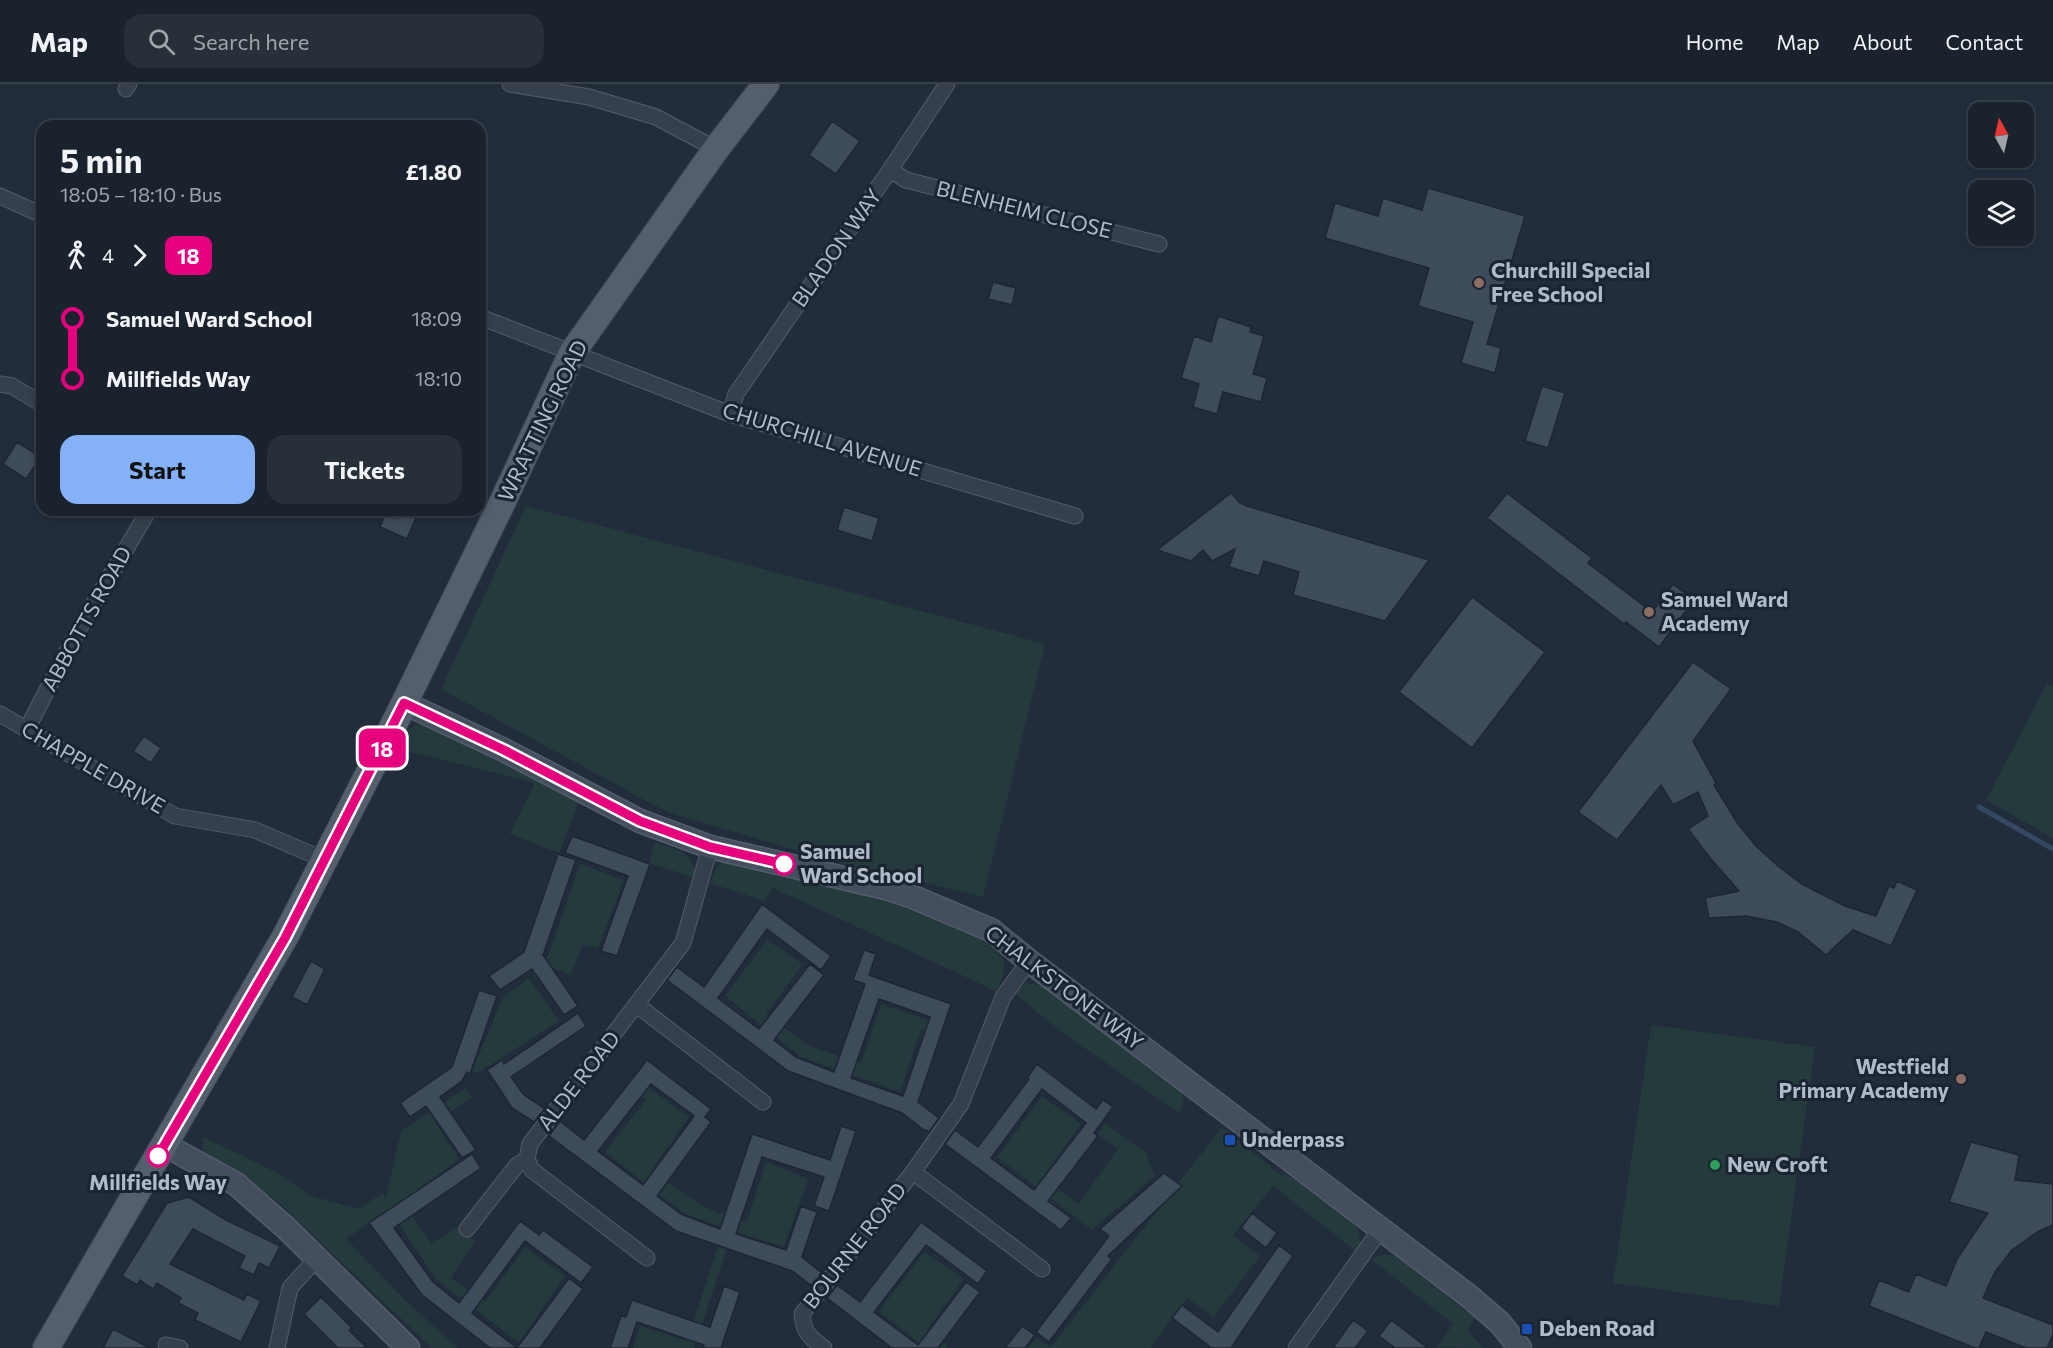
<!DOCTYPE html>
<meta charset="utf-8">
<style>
:root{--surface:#1a222d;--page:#272f39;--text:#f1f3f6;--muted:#9fa4aa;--line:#383f49;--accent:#85b1f9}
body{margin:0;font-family:Commissioner,sans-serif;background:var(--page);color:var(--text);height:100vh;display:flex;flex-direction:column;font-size:22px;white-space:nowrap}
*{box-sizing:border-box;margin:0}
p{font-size:20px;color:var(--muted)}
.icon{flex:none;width:33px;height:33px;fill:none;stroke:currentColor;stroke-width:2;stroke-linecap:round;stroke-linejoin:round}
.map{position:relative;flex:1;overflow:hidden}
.sheet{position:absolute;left:36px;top:36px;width:450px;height:396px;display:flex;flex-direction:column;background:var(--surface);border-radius:18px;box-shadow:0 3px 9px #0003,0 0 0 2px var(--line)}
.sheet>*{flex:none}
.badge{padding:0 12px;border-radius:9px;font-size:21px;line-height:39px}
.needle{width:39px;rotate:352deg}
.buttons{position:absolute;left:1968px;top:18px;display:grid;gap:12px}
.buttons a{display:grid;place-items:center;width:66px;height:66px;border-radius:12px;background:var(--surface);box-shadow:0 3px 9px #0003,0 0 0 2px var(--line);font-size:30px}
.map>.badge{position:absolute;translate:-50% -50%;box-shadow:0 0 0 3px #fff}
.legs{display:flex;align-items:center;gap:9px;height:66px;padding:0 24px;font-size:20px}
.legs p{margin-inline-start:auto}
.overview{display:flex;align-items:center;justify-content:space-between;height:102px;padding:0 24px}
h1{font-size:33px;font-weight:700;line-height:45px}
.action{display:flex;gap:12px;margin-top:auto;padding:12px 24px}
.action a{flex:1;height:69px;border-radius:18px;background:var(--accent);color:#111;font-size:24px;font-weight:700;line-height:69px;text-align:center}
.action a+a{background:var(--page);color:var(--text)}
ul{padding:0 24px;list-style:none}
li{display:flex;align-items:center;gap:21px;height:60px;font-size:22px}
li i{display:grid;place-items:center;width:9px;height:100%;margin:0 8px;background:currentColor}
li i::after{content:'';width:15px;height:15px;margin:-8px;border:4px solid;border-radius:50%;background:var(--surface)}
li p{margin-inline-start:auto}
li:first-child i{background:linear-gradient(#0000 50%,currentColor 0)}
li:last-child i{background:linear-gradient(currentColor 50%,#0000 0)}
header{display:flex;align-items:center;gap:36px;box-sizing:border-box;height:84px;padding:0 30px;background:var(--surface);border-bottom:2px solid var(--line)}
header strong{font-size:28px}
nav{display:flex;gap:33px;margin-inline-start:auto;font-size:21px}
.search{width:420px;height:54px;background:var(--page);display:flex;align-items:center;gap:15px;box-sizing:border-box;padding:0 21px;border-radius:18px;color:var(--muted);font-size:22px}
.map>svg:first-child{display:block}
</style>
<header>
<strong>Map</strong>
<div class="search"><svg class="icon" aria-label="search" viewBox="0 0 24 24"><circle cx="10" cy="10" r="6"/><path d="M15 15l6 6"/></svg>Search here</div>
<nav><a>Home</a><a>Map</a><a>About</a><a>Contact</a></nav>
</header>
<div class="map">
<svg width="2053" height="1264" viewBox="0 0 2053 1264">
<rect width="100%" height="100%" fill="#222d3c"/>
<!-- green -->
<path fill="#243a3d" d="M526,422l519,138 -62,253 -154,-37 -162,-48 -226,-123z
M2047,599l6,3v152l-67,-38z
M419,640l14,3 146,74 -20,52 -49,-19 25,-51 -141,-35c7,-12 11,-19 25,-24z
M655,758c20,8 42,10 40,36l-46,-15z
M736,776c36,9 71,18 106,28 52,13 131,28 163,74l-3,18 -6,11 -223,-103 -8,13 -55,-18c7,-17 7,-21 26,-23z
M580,780l44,16 -26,68 -15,-3 -13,30 -16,-6 -18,11 -4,-9 16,-15z
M767,856l36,24 -37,50 43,32 52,17 20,-59 62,21 -3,11 -19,-6 -21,62 -99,-35 -76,-61z
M529,894l30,43 -81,52 -6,-2 31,-74z
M1027,899l19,4 135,103 3,11 -5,12 -115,-79 -50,-41 5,-6z
M1651,941l164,22 -36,259 -166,-23z
M635,994l54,39 -38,54 53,36 43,15 19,-60 42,17 -24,68 -51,-16 -39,117h-61l7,-22 47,15 37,-113 -39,-14 -80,-62 41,-52 -18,-15z
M465,1004l7,10 -37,24 24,37 -56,42 28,43 27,-18 17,15 -24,37 34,24 40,-55 40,29 -46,67 -83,-64 -46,-68 -2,1 -2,-2 -40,29 59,61 53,48h-26l-156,-148 -70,-44 -4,-6 1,-13 75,36 33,23 48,13 23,-16 4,5 15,-67z
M1042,1012l39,28 -38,53 35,27 40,-55 -21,-15 8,-11 41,30 9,23 -63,54 -95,-73z
M1222,1043l60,49 2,-3c19,13 60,37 73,56 4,7 4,16 0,23l-84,-66 -40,49 27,21 -46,61 -27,-19 -36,50h-123l8,-10 15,9z
M924,1168l40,27 -37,51 23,18h-25l-46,-37z
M1385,1170l10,2 80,62 -7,13 15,17 -46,-1 16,-23 -82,-65z"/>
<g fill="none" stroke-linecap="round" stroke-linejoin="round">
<!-- stream -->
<path stroke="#354863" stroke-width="5" d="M1979,723l74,42"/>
</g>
<!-- building -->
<path fill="#3e4b5b" stroke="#1d2633" stroke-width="1.5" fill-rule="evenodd" d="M832,37l28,20 -24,33 -27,-19z
M1428,104l97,28 -38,128 14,4 -6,25 -34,-10 12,-41 -55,-16 11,-38 -104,-30 10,-35 43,13 5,-18 39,12z
M993,198l23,6 -4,17 -24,-6z
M1218,232l33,11 -1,5 14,4 -11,38 14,4 -6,24 -38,-10 -6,22 -24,-7 6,-23 -18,-6 13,-42 17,6z
M1542,302l23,7 -17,55 -23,-7z
M17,358l24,15 -15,22 -23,-15z
M1231,409l9,10 7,3 182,54 -44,61 -92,-26 6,-23 -35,-11 -5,15 -30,-9 6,-18 -23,12 -9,-11 -12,11 -34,-11z
M1507,409l85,65 -4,5 64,49 21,-28 21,16 -35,47 -33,-25 -2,2 -137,-106z
M844,423l35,11 -7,23 -35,-11z
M402,426l15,5 -10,24 -27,-12 6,-15 12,6z
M1472,513l73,55 -73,96 -73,-56z
M1693,578l38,27 -38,52 23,42 -2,2 24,39 19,23 21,19 24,18 43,22 31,10 13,-30 5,2 3,-7 20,9 -26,56 -38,-16 -27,25 -28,-23 -21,-10 -31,-6 -37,2 -4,-20 34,-7 -29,-33 -22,-29 20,-13 -10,-24 -25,13 -12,-20 -44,55 -39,-28z
M144,652l17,12 -10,15 -18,-12z
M572,752l78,28 -33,92 -16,-5 27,-75 -63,-23z
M558,770l18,6 -33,95 35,51 -14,9 -32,-46 -32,21 -11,-14 35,-24z
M762,820l69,52 -10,14 -54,-41 -49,69 41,31 51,-65 14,11 -50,65 22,17 38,15 31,-88 -12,-4 11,-30 12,4 -7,21 82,29 -33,98 21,16 -10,14 -3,-2 -1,1 -23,-18 -114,-42 -121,-91 10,-13 27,20zM879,915l51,18 -27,79 -52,-18z
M311,877l14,8 -18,36 -15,-8z
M479,906l18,6 -27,78 -3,-2 -5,9 -22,16 36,53 -14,8 -36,-52 -16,11 -10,-14 52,-36z
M578,929l8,13 -75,51 13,18 21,14 -11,13 -22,-14 -25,-38 15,-10 2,4z
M647,976l64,49 -6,8 6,5 -54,74 24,18 39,15 32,-95 78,26 11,-34 15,5 -27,80 -15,-5 10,-29 -62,-20 -26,77 50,16 15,-44 16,6 -15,45 20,16 -10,13 -20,-15 -116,-40 -127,-95 11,-15 24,19zM651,1000l43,32 -51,69 -45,-34z
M1037,980l59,45 7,-9 10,7 -19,26 4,3 -50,65 23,17 -10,12 -116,-86 10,-14 23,17 51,-68 -2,-1zM1042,1005l44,34 -52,67 -43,-32z
M1971,1058l48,13 -4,25 38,4v41l-14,6 -27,19 -17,22 -12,26 70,27v9l-6,14h-21l-40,-16 -7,16h-4l-106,-42 10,-26 30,12 7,-18 30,12 11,-27 31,-46 -39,-11z
M472,1070l9,14 -87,60 39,54 26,21 61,-82 19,14 4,-5 50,37 -12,16 -56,-42 -53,72 45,35h-27l-68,-53 -53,-72z
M1164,1089l18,13 -74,70 4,3 -63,83 -13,-10 73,-96 -9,-7z
M189,1113l37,23 54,26 -11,22 -10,-5 -5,12 -15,-7 6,-12 -52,-27 -23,35 74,36 3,-6 14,7 -20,41 -46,-22 3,-7 -20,-10 3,-5 -24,-15 -4,6 -13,-9 -3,5 -15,-9 45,-73z
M1252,1129l25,20 -11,15 -25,-20z
M921,1138l66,49 -9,13 -52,-39 -52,67 44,33 48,-63 14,10 -42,56h-46l-65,-50 10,-13 23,17z
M1279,1161l14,11 -62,92h-19l-40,-30 10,-13 36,27z
M569,1194l14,11 -43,59h-23z
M724,1202l16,6 -19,56h-18l1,-3 -67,-23 -9,26h-18l11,-32 5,1 6,-17 78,27z
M321,1213l31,31 -3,2 18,18h-29l-34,-34z
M1353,1236l15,11 -13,17h-22z
M1391,1236l37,28h-33l-16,-12z
M1022,1242l13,9 -10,13h-20z
M113,1245l37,19h-47z"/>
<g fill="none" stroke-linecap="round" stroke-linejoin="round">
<defs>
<path id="street" d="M510,0l79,13 67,20 60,32
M126,5l3,-5
M890,86l16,10 253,64
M0,112l42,19
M480,233l250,97 345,102
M0,300l12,2 30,18
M730,330l6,-20 154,-224 57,-86
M0,630l175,102 80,14 70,30
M27,645l51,-99 71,-120
M637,921l126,97
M527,1075l5,11 115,88
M913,1088l129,97
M467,1145l50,-64 10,-6 3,-15 153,-201 27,-96
M166,1261l14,3
M277,1264l13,-60 27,-30
M824,1264c-15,-12 -20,-14 -22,-34l111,-142 48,-68 42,-107 26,-36
M1296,1264l84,-118"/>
<path id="secondary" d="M404,619l100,47 136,71 70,26 176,41 27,9 78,33 38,31 441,336 30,26 20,25
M165,1061l71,39 49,43 123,121"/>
<path id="primary" d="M46,1264l239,-411 113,-221 105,-215 69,-148 144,-204 50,-65"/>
</defs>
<!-- street casing -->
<use href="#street" stroke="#545d6a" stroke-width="17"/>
<!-- secondary casing -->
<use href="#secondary" stroke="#545d6a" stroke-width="25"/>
<!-- primary casing -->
<use href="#primary" stroke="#3f4855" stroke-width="28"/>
<!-- street -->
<use href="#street" stroke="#363f4c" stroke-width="15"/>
<!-- secondary -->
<use href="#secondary" stroke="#444e5f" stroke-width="22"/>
<!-- primary -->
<use href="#primary" stroke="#545e6c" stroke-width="26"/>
</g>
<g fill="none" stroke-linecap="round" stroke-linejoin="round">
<defs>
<path id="line-1" d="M158,1072l127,-218 119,-235 100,47 136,71 70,26 74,17"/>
</defs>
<!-- line-1 casing -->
<use href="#line-1" stroke="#fff" stroke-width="14"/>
<!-- line-1 -->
<use href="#line-1" stroke="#e6007e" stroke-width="9"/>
</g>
<!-- markers -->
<g fill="#8d6e63" stroke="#1b2431" stroke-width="2">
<circle cx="1479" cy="199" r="6"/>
<circle cx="1649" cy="528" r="6"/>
<circle cx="1961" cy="995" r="6"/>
</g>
<g fill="#fff" stroke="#e6007e" stroke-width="3">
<circle cx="784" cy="780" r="10"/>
<circle cx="158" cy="1072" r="10"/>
</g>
<g fill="#1a4fb4" stroke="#1b2431" stroke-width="2">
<rect x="1224" y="1050" width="12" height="12" rx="3"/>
<rect x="1521" y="1239" width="12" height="12" rx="3"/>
</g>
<circle fill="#2e9e5b" stroke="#1b2431" stroke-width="2" cx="1715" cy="1081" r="6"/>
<g text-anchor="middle" stroke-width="6" stroke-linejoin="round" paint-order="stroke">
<!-- street labels -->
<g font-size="21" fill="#b1bac8" stroke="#1b2431">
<text transform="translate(1024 126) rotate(14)" y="7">BLENHEIM CLOSE</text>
<text transform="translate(837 164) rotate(-55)" y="7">BLADON WAY</text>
<text transform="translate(543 337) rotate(-64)" y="7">WRATTING ROAD</text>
<text transform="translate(822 356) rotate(17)" y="7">CHURCHILL AVENUE</text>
<text transform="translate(87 535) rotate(-61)" y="7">ABBOTTS ROAD</text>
<text transform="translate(93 684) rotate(30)" y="7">CHAPPLE DRIVE</text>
<text transform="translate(1064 904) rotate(37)" y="7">CHALKSTONE WAY</text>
<text transform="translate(579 997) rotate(-52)" y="7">ALDE ROAD</text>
<text transform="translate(855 1162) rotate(-52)" y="7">BOURNE ROAD</text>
</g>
<!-- poi labels -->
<g font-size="21" font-weight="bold" fill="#b1bac8" stroke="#1b2431" text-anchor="start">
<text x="1491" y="194">Churchill Special<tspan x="1491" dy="24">Free School</tspan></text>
<text x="1661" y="523">Samuel Ward<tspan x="1661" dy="24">Academy</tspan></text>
<text x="1949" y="990" text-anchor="end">Westfield<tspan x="1949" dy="24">Primary Academy</tspan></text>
<text x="1242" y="1063">Underpass</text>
<text x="1727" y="1088">New Croft</text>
<text x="1539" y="1252">Deben Road</text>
</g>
<!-- stop labels -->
<g font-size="21" font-weight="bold" fill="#b1bac8" stroke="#1b2431" text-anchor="start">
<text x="800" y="775">Samuel<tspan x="800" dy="24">Ward School</tspan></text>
<text x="158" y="1106" text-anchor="middle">Millfields Way</text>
</g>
</g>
</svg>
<div class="buttons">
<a><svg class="needle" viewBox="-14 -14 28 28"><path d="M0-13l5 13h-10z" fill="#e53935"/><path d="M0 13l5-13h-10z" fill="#9fa4aa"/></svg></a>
<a><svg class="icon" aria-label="layers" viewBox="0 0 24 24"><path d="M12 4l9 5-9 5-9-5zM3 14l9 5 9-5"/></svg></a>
</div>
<b class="badge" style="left:382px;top:664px;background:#e6007e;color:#fff">18</b>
<section class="sheet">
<div class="overview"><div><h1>5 min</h1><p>18:05 – 18:10 · Bus</p></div><b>£1.80</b></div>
<div class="legs"><svg class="icon" aria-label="walk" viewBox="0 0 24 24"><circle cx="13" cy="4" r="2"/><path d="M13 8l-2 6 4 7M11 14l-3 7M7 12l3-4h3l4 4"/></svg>4<svg class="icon" aria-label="forward" viewBox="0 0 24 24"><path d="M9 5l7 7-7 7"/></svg><b class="badge" style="background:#e6007e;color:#fff">18</b></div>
<ul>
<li><i style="color:#e6007e"></i><b>Samuel Ward School</b><p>18:09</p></li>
<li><i style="color:#e6007e"></i><b>Millfields Way</b><p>18:10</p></li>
</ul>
<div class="action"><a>Start</a><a>Tickets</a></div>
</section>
</div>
